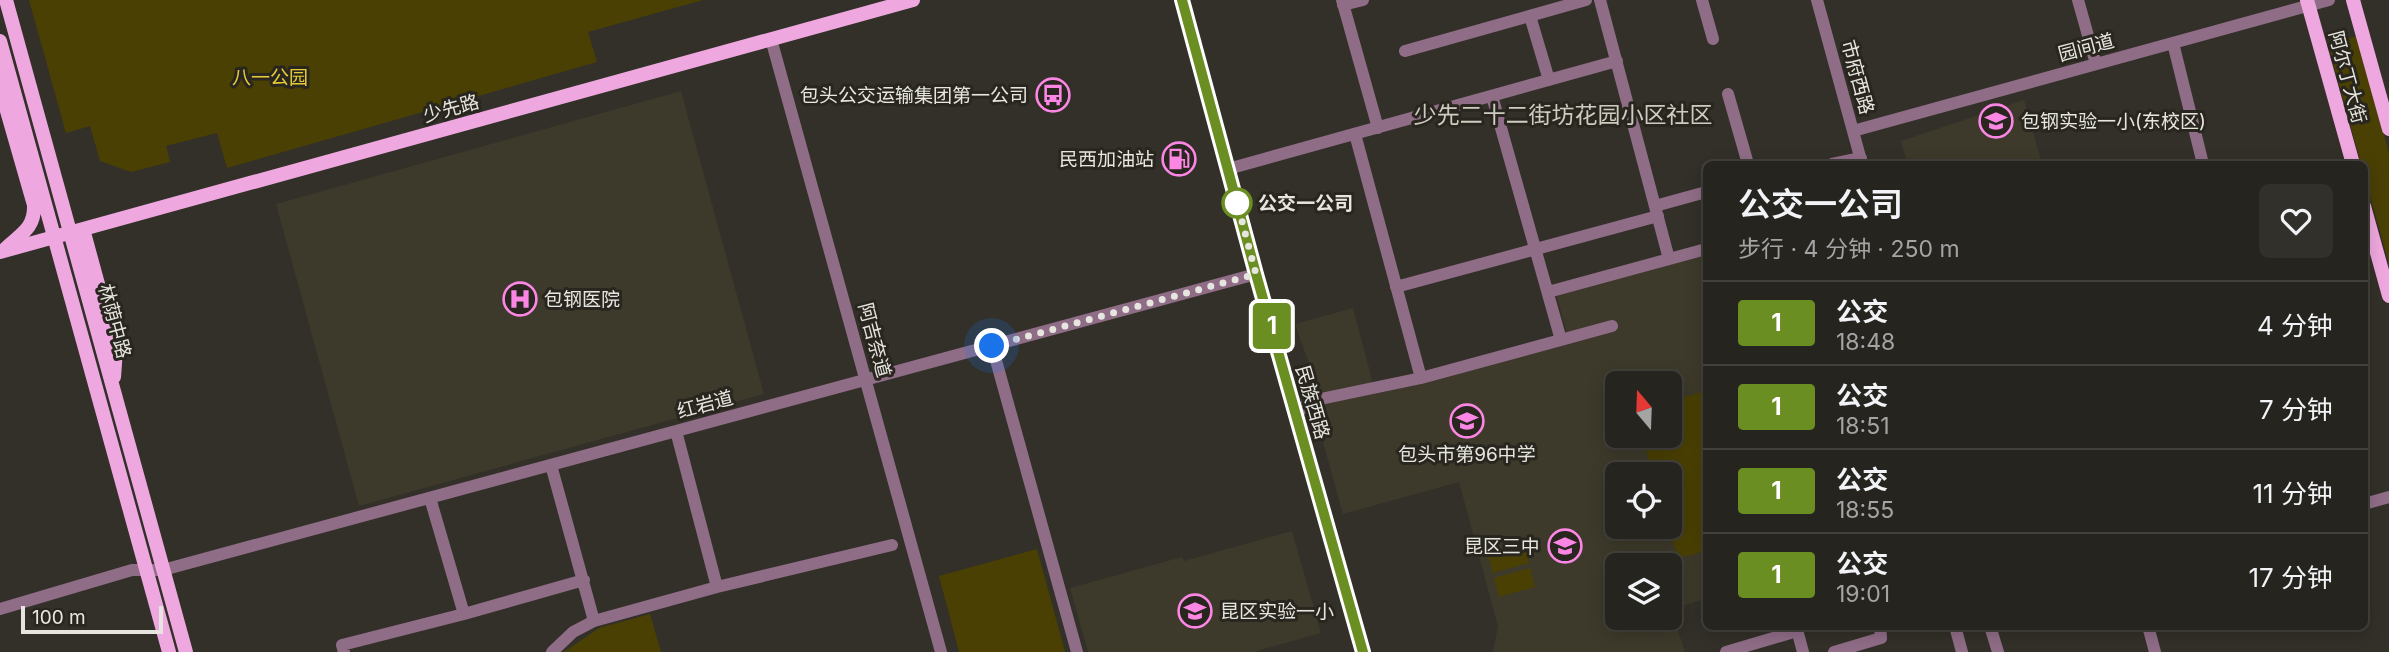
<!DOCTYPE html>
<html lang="zh">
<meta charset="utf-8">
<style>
:root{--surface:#26241e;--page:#32302b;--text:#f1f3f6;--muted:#a4a4a4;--line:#42413c}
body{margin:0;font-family:Inter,"Noto Sans SC",sans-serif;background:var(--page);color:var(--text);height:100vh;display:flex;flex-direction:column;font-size:26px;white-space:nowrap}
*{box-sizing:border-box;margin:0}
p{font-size:23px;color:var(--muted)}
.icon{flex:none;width:38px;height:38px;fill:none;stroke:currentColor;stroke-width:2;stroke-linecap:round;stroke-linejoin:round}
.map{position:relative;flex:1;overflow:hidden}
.side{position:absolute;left:1703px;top:161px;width:665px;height:469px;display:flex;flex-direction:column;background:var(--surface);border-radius:10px;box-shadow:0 4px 18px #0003,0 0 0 2px var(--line)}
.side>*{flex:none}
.badge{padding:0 14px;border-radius:5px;font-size:24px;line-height:46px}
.needle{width:46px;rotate:341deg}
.fabs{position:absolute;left:1605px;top:371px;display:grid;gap:14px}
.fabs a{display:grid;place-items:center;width:77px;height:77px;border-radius:10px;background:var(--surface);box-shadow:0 4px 18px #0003,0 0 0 2px var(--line);font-size:35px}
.scale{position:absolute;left:21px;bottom:18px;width:142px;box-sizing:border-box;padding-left:7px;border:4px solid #e6e5df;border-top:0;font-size:19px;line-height:24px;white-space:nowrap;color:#e6e5df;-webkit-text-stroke:5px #28261e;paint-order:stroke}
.you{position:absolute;width:35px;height:35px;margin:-18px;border:5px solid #fff;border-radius:50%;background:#1a73e8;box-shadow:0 0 0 10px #1a73e833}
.map>.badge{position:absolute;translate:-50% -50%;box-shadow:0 0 0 4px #fff}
.round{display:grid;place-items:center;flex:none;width:74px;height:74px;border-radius:10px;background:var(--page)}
.headline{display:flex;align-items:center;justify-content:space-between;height:119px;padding:0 35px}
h1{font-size:33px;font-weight:600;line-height:52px}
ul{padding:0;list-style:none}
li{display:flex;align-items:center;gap:21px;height:84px;padding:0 35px;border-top:2px solid var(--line)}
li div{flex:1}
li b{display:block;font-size:26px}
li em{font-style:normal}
li .badge{min-width:77px;font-weight:700;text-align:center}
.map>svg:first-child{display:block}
</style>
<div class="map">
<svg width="2389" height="652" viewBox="0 0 2389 652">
<rect width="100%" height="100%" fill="#323028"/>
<!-- built -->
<path fill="#3d3a2b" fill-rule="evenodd" d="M681,91l83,303 -405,112 -83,-302z
M2024,100l18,64h-135l-6,-23z
M1701,245l5,19v335l-35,10 14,43h-192l5,-26 -39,-144 -116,32 -30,-108 10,-3 -28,-79 58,-16 20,75 -36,15 230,-64 -13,-47zM1617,383h53v53h-53zM1617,474h53v53h-53zM1617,565h53v53h-53z
M1292,531l29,102 -68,19h-165l-18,-64 112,-31 2,4z"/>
<!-- green -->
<path fill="#4a4004" d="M29,0h674l-115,32 9,30 -370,106 -10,-35 -51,13 4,16 -39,10 -31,-11 -10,-35 -24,7z
M2357,36l32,117v111l-25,-89v-11h-3l-33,-120z
M1706,391v160l-27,7 -12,-31h3v-53h-17l-11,-38h28v-35z
M1524,544l5,19 -36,10 -5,-19z
M1037,549l28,103h-106l-20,-76z
M1530,568l5,19 -36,10 -5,-19z
M650,614l11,38h-97l35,-24z"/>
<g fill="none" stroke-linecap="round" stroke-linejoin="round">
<!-- minor -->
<path stroke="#906d87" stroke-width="12" d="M1342,0l36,128
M1600,0l69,259
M1702,0l11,39
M1817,0l45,164
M2078,0l18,64
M1343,5l20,-5
M1530,16l19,64
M771,39l170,613
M2173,43l30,121
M1405,51l181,-51
M1728,94l20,70
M1492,96l69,244
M1853,131l476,-131
M1355,134l66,244
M1832,164l29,-6
M1228,169l389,-108
M1655,206l51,-14
M1396,287l262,-71
M1548,292l158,-43
M992,346l85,306
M1297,413l14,-12 110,-23 191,-52
M676,431l41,156
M551,465l43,156
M430,498l34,116
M2364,504l25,-7
M0,609l132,-39h31l1093,-296
M1796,626l7,26
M1955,626l7,26
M1990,626l8,26
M2148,626l7,26
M344,652l-2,-7 122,-31 120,-34
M552,652l21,-20 21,-11 123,-34 175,-42
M1726,652l71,-21
M1834,652l47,-14 -1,-12"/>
<!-- major -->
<path stroke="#efa8df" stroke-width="14" d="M6,0l180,652
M1182,0l74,274 107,378
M2307,0l46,164
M2353,0l36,129
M0,41l169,611
M1,68l2,29 31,108c1,23 -13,29 -28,43
M2364,206l25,90
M83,229l33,121 -2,27
M0,252l913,-252"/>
</g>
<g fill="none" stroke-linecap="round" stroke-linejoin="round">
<defs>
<path id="line" d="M1182,0l74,274 107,378"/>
</defs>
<!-- line casing -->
<use href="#line" stroke="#fff" stroke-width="16"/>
<!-- line -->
<use href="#line" stroke="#6b8e23" stroke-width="10"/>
<!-- walk -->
<path stroke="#e6e5df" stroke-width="7" stroke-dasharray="0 12.6" d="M992,346l264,-72 -21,-79 2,8"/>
</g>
<!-- icons -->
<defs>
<symbol id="bus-ring" viewBox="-11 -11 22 22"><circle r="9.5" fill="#28261e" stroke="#fc86e4" stroke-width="1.5"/><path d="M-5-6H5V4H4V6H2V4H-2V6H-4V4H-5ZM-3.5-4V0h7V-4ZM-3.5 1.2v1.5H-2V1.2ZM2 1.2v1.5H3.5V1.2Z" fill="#fc86e4"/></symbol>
<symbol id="school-ring" viewBox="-11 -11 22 22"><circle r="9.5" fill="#28261e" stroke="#fc86e4" stroke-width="1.5"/><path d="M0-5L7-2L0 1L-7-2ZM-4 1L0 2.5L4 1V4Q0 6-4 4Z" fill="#fc86e4"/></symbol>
<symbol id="fuel-ring" viewBox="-11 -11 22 22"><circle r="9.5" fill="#28261e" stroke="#fc86e4" stroke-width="1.5"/><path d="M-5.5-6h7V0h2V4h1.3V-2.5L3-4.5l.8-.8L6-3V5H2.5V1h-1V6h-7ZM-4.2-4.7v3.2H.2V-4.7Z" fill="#fc86e4"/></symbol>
<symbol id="hospital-ring" viewBox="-11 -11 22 22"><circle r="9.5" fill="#28261e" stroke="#fc86e4" stroke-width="1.5"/><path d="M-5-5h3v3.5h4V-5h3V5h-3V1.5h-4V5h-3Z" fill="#fc86e4"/></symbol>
</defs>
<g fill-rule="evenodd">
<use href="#bus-ring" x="1034" y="76" width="38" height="38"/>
<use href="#school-ring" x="1977" y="102" width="38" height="38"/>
<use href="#fuel-ring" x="1160" y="140" width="38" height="38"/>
<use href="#hospital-ring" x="501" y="280" width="38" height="38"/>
<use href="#school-ring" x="1448" y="402" width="38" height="38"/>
<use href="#school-ring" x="1546" y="527" width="38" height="38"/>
<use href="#school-ring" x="1176" y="592" width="38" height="38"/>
</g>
<!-- markers -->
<circle fill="#fff" stroke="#6b8e23" stroke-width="3.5" cx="1237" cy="203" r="14"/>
<g text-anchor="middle" stroke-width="6" stroke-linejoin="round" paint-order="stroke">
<!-- street labels -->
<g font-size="19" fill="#e6e5df" stroke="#28261e">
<text transform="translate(2086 47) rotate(-15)" y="7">园间道</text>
<text transform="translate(1858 77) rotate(75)" y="7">市府西路</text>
<text transform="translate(2348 77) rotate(75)" y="7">阿尔丁大街</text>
<text transform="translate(451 108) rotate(-15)" y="7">少先路</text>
<text transform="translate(115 321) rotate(75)" y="7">林荫中路</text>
<text transform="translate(875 340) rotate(75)" y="7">阿吉奈道</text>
<text transform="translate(1313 402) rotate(74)" y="7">民族西路</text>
<text transform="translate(705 404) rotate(-15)" y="7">红岩道</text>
</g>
<!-- park labels -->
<g font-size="19" fill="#e7cb36" stroke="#28261e">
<text x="270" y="84">八一公园</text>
</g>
<!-- poi labels -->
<g font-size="19" fill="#e6e5df" stroke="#28261e" text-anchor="end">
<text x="1028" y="102">包头公交运输集团第一公司</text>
<text x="2021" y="128" text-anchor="start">包钢实验一小(东校区)</text>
<text x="1154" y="166">民西加油站</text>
<text x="544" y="306" text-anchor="start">包钢医院</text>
<text x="1467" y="461" text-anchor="middle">包头市第96中学</text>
<text x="1540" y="553">昆区三中</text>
<text x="1220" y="618" text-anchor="start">昆区实验一小</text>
</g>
<!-- stop labels -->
<g font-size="19" font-weight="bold" fill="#e6e5df" stroke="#28261e" text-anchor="start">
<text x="1258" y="210">公交一公司</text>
</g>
<!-- quarter labels -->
<g font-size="23" fill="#ceccc1" stroke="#28261e">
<text x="1563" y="123">少先二十二街坊花园小区社区</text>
</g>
</g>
</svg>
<div class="fabs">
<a><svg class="needle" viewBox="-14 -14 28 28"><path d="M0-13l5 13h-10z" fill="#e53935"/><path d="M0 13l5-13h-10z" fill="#a4a4a4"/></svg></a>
<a><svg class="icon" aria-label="locate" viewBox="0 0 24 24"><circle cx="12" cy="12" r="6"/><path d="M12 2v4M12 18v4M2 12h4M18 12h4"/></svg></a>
<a><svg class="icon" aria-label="layers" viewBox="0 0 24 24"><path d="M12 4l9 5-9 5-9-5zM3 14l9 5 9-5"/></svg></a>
</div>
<div class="scale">100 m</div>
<div class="you" style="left:992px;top:346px"></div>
<b class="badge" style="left:1272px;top:326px;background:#6b8e23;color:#fff">1</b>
<section class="side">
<div class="headline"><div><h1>公交一公司</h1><p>步行 · 4 分钟 · 250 m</p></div><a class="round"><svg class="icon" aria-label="heart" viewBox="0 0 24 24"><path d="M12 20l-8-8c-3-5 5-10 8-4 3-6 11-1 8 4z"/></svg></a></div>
<ul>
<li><span class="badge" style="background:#6b8e23;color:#fff">1</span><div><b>公交</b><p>18:48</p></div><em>4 分钟</em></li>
<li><span class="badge" style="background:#6b8e23;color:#fff">1</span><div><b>公交</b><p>18:51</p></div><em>7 分钟</em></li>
<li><span class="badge" style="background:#6b8e23;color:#fff">1</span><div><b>公交</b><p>18:55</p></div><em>11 分钟</em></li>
<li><span class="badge" style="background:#6b8e23;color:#fff">1</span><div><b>公交</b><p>19:01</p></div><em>17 分钟</em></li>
</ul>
</section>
</div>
